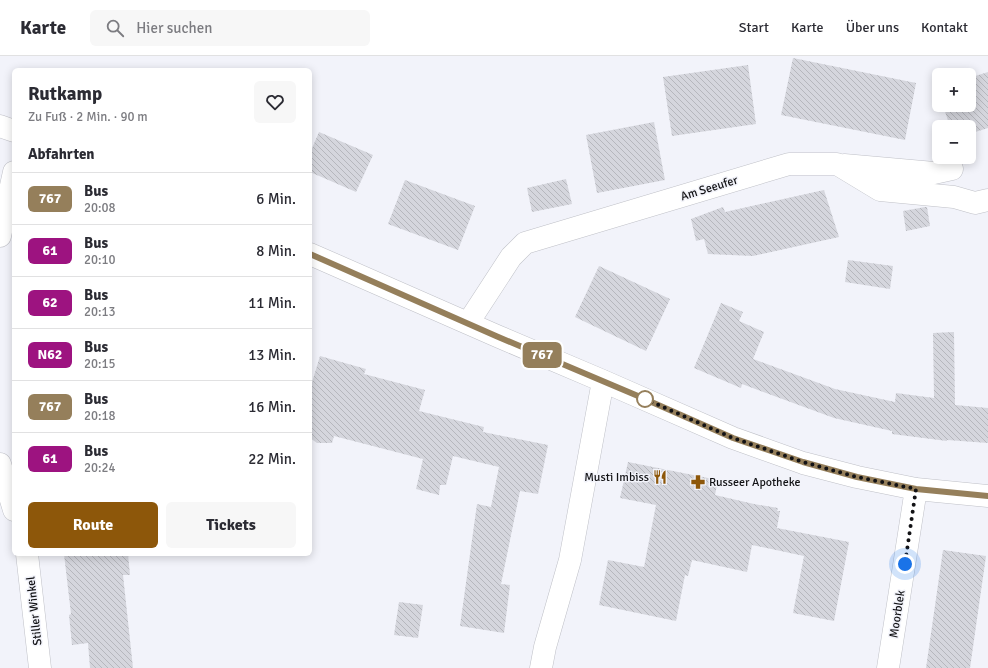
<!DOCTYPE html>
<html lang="de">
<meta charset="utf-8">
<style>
:root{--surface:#fff;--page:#f7f7f7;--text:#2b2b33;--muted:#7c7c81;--line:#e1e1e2;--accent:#8d570a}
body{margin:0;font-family:Signika,sans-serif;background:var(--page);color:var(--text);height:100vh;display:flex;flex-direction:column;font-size:15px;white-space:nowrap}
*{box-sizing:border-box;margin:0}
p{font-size:13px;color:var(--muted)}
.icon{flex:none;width:22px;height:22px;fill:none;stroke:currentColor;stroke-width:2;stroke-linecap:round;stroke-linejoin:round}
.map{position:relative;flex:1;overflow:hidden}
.side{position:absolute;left:12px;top:12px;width:300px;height:488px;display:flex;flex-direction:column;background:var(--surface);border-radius:6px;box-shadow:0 2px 10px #0003}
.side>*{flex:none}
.badge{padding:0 8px;border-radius:6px;font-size:14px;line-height:26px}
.controls{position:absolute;left:932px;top:12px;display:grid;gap:8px}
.controls a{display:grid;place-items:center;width:44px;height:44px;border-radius:6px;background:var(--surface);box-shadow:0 2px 10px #0003;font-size:20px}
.you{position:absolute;width:20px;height:20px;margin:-10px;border:3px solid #fff;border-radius:50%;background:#1a73e8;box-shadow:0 0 0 6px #1a73e833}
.map>.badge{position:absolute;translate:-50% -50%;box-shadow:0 0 0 2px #fff}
h2{padding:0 16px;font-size:15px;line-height:36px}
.round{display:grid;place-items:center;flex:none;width:42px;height:42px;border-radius:6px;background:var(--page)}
.headline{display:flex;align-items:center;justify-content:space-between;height:68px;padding:0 16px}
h1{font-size:19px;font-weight:700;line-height:30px}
.primary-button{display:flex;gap:8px;margin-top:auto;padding:8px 16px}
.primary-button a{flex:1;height:46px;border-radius:6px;background:var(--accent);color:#fff;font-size:16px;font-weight:700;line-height:46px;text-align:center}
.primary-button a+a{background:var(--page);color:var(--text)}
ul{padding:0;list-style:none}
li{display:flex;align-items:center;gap:12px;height:52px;padding:0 16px;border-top:1px solid var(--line)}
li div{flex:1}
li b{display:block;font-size:15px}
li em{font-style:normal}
li .badge{min-width:44px;font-weight:700;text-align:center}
header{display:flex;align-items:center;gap:24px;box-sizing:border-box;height:56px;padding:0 20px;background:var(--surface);border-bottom:1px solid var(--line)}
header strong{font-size:19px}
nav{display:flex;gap:22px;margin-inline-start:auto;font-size:14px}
.search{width:280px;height:36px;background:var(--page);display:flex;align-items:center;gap:10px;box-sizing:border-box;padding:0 14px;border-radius:6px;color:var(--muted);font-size:15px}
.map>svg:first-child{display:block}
</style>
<header>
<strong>Karte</strong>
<div class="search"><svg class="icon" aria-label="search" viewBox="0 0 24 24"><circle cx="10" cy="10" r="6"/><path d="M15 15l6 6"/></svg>Hier suchen</div>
<nav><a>Start</a><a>Karte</a><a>Über uns</a><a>Kontakt</a></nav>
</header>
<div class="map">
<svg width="988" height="612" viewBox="0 0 988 612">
<defs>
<pattern id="building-back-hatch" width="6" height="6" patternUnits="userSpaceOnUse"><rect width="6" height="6" fill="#d5d6dd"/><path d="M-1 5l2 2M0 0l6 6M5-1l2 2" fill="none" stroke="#b6b7bd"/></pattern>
</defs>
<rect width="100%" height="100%" fill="#f2f3fa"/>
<!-- building -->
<path fill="url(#building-back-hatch)" d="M793,2l123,25 -11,57 -124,-25z
M748,9l8,59 -84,12 -9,-59z
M988,16v56l-19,6v-7h-19l-7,-22h26v-27z
M654,66l11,58 -68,13 -11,-58z
M319,76l54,23 -17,37 -46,-20v-19z
M566,123l6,25 -40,8 -5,-24z
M405,124l70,26 -17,44 -70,-26z
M824,134l15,47 -86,19 -45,-2 -4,-15 -8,2 -5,-22 32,-12 2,5z
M925,151h2l3,19 -24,5 -3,-20z
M848,204l45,6 -3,23 -45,-7z
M599,210l71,33 -24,52 -71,-34z
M721,247l22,9 -4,9 25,11 -11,27 82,30 60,13 1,-9 38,5 -1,-65 21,-1 1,73 33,3v35l-41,-3v1l-55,-7v-3l-58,-13 -92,-34 -1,4 -47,-20z
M320,300l46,13 -2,5 61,16 -6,21 65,16 -1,5 65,13 -10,49 -18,-3 -19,93 9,1 -6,48 -44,-7 17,-122 14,3 8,-40 -46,-11 -7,29h-6l-1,10 -23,-6 7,-30 -89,-23 -2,7h-15l-7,-5v-49z
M628,406l90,18 -3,15 39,9 24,4 -1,3h3l-3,17 72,14 -15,79 -41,-8 11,-57 -52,-11 -5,27 -55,-12 -4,16 -3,-1 -9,46 -77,-16 9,-45 36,7 12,-62 -36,-7z
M943,494l43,6 -16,112h-44z
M64,498h64l2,21h-7l10,93h-43l-2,-25 -16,2 -3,-30 2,-1z
M399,546l24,3 -5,33 -24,-3z"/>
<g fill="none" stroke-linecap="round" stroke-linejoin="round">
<defs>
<path id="minor" d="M0,70l14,5
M844,109l90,8 18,-4
M0,180l14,-64
M310,198l187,82 106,45 130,57 70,25 54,14 59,12 72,7
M468,267l43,-66 14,-14 264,-79h48l43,26 74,7 21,6 13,-3
M0,408l14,46
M27,498l13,114
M541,612l4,-21 25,-87 33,-179
M888,612l28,-179"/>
</defs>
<!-- minor casing -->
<use href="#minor" stroke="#bfc0c7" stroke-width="23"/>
<!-- minor -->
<use href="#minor" stroke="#fff" stroke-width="22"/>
</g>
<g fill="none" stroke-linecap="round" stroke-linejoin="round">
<defs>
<path id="line" d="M310,198l186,82 142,60 95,42 70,24 54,15 59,12 72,7"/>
</defs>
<!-- line casing -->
<use href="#line" stroke="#fff" stroke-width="9"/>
<!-- line -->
<use href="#line" stroke="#957f5b" stroke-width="6"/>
<!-- walk -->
<path stroke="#121215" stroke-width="4" stroke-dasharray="0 7.2" d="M645,343l88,39 70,24 54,15 59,12 -11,75"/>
</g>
<!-- icons -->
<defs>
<symbol id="restaurant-bare" viewBox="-9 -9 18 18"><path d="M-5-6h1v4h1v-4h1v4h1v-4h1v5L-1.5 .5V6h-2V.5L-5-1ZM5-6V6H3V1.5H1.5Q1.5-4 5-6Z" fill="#8d570a" stroke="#f2f3fa" stroke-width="2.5" paint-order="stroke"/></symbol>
<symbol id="pharmacy-bare" viewBox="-9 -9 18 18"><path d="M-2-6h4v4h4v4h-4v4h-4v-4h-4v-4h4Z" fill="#8d570a" stroke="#f2f3fa" stroke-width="2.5" paint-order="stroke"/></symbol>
</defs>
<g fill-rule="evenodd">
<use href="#restaurant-bare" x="650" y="411" width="20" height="20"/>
<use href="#pharmacy-bare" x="688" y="416" width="20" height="20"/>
</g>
<!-- markers -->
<circle fill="#fff" stroke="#957f5b" stroke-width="2" cx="645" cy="343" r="8"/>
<g text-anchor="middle" stroke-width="3" stroke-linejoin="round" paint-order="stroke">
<!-- street labels -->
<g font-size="12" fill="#121215" stroke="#f2f3fa">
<text transform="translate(709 132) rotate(-17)" y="4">Am Seeufer</text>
<text transform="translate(34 555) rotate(-96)" y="4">Stiller Winkel</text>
<text transform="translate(897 558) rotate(-81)" y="4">Moorblek</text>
</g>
<!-- poi labels -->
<g font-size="12" fill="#121215" stroke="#f2f3fa" text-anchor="end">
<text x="649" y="425">Musti Imbiss</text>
<text x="709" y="430" text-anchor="start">Russeer Apotheke</text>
</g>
</g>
</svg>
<div class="controls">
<a>+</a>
<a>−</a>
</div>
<div class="you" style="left:905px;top:508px"></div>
<b class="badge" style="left:542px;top:299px;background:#957f5b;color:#fff">767</b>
<section class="side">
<div class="headline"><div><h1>Rutkamp</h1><p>Zu Fuß · 2 Min. · 90 m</p></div><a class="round"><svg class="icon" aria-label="heart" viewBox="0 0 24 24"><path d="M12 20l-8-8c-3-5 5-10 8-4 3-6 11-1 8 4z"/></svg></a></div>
<h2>Abfahrten</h2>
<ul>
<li><span class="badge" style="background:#957f5b;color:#fff">767</span><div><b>Bus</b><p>20:08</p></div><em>6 Min.</em></li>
<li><span class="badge" style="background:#9d1380;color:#fff">61</span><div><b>Bus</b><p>20:10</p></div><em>8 Min.</em></li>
<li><span class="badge" style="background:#9d1380;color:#fff">62</span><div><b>Bus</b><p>20:13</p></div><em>11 Min.</em></li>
<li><span class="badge" style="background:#9d1380;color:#fff">N62</span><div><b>Bus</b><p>20:15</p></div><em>13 Min.</em></li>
<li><span class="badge" style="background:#957f5b;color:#fff">767</span><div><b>Bus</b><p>20:18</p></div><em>16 Min.</em></li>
<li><span class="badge" style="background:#9d1380;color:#fff">61</span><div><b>Bus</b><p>20:24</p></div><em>22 Min.</em></li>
</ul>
<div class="primary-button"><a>Route</a><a>Tickets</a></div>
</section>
</div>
